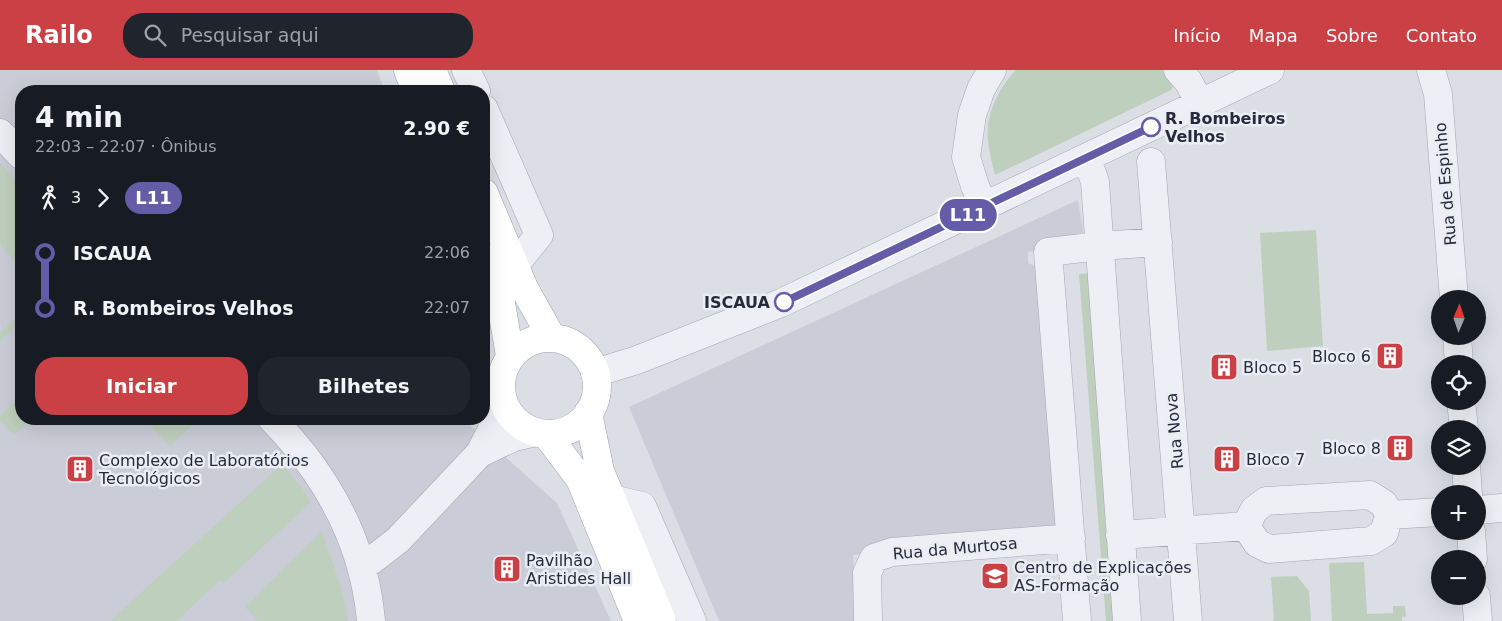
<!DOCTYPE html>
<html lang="pt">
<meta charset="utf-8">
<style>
:root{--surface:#171b24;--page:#20242c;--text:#f1f3f6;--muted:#9ea1a6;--accent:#cb4045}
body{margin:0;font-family:"DejaVu Sans",sans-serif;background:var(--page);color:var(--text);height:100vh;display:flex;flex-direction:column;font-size:19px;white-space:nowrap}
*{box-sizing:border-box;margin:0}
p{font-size:16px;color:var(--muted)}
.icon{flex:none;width:28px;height:28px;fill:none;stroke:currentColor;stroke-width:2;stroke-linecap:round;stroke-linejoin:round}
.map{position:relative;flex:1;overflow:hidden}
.sheet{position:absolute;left:15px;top:15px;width:475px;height:340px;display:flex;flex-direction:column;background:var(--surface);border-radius:20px;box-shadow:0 5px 20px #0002}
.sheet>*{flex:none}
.badge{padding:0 10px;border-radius:16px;font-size:18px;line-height:32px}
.needle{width:32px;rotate:2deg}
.buttons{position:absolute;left:1431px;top:220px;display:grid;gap:10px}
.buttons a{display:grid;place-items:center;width:55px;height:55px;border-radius:50%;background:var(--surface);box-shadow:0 5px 20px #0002;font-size:25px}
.map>.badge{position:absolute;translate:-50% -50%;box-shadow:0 0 0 2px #fff}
.legs{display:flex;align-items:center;gap:8px;height:55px;padding:0 20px;font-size:16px}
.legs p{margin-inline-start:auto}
.head{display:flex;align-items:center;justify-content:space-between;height:85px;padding:0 20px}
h1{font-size:28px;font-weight:600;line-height:38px}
.button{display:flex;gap:10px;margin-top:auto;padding:10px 20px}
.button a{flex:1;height:58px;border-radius:20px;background:var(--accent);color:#fff;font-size:20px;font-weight:600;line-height:58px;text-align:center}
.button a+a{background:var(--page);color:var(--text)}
ul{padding:0 20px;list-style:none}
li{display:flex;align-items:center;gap:18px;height:55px;font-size:19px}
li i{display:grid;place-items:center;width:8px;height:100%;margin:0 6px;background:currentColor}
li i::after{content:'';width:12px;height:12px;margin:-6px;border:4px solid;border-radius:50%;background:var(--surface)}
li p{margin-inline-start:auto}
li:first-child i{background:linear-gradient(#0000 50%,currentColor 0)}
li:last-child i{background:linear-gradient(currentColor 50%,#0000 0)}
header{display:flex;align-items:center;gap:30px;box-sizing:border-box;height:70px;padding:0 25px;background:var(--accent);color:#fff}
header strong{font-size:24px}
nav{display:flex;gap:28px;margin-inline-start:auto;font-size:18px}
.search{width:350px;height:45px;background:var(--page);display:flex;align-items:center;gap:12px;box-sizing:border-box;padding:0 18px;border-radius:20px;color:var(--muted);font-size:19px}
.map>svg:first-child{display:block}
</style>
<header>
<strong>Railo</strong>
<div class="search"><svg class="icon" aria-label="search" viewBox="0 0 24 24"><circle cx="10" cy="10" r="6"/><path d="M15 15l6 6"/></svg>Pesquisar aqui</div>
<nav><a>Início</a><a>Mapa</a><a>Sobre</a><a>Contato</a></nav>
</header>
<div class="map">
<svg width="1502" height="551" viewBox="0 0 1502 551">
<rect width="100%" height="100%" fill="#dcdee6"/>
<!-- built -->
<path fill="#cacdd7" d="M0,0h377l8,21h-364v328h449l-1,6 88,78 54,118h-611z
M1078,130l7,43 -57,9v11l9,4 21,270 -205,18 3,66h-137l-90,-214z"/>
<!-- green -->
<path fill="#bfcfbd" d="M1016,0h146c6,6 13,10 10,19l-9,5 -168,81c-3,-12 -6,-23 -7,-35 -3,-24 11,-53 28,-70z
M0,93l21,23v81l-21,-22z
M1316,160l7,116 -56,5 -7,-118z
M1094,203l27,348h-15l-27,-347z
M21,244v7l-21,20v-8z
M21,326v23h11l-18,16 -14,-14v-5z
M144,349h55l-29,27z
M282,394l20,24 9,14 -87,81 -4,-3 -43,41h-67z
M322,461l19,56 7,34h-90l-13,-14z
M1364,492l3,52 26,-1v-7h12l1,11h-4v4h-70l-3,-58z
M1297,506l12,15 2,30h-39l2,-1 -3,-43z"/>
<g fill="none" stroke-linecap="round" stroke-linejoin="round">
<defs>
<path id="minor" d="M466,0l10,21
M1178,0l10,11 12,22
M1431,0l7,24 16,205
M484,39l55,126 -25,31
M0,63l21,22
M1083,90l9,13 3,9 32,439
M1151,92l37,459
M984,137l-9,-21 -9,-29 6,-42 9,-26 11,-19
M1457,266l2,28
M595,303l42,-13 144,-57 489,-233
M1461,331l3,28
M272,349c55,56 92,122 99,202
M480,383l34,-16 22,-5
M1466,396l2,28
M1370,425l14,9 5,11 -5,18 -13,8 -102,8 -12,-6 -11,-17 8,-16 12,-9z
M612,429l30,7 50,115
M1478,440l24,-2
M1389,445l51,-3
M1471,461l2,28
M1120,465l126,-9
M361,496l11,-6 26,-20 82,-87 16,-32 6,-22
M1476,526l2,25
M868,551l-1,-48 7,-15 18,-6 179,-14
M1077,551l-29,-369 52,-6 58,-4"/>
<path id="major" d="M408,0l8,21
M432,0l9,21
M484,123l40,95 28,50
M484,187l16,40 10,59
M501 316a48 48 0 1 1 96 0a48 48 0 1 1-96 0Z
M588,343l12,58 62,150
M546,364l34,45 58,142"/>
</defs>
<!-- minor casing -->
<use href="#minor" stroke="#a2a5af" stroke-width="29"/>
<!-- major casing -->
<use href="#major" stroke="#9ba1b1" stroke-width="29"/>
<!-- minor -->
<use href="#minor" stroke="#eeeff4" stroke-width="28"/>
<!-- major -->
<use href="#major" stroke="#fff" stroke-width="28"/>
</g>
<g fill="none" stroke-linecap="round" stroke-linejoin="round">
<defs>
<path id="line-1" d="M784,232l367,-175"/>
</defs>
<!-- line-1 casing -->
<use href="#line-1" stroke="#fff" stroke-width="11"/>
<!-- line-1 -->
<use href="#line-1" stroke="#655ca8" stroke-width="8"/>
</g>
<!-- icons -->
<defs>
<symbol id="building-square" viewBox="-11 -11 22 22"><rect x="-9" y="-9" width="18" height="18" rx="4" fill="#cb4045" stroke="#ebedf4"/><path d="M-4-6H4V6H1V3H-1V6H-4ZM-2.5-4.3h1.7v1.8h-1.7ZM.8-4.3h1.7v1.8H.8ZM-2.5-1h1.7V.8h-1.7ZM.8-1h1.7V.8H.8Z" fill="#fff"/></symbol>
<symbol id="school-square" viewBox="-11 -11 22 22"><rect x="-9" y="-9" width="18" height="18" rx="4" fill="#cb4045" stroke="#ebedf4"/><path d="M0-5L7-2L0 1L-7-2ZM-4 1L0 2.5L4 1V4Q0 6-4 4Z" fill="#fff"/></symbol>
</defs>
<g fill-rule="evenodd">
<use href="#building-square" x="1374" y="270" width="32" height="32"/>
<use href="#building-square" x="1208" y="281" width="32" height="32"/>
<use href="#building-square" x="1384" y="362" width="32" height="32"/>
<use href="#building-square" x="1211" y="373" width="32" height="32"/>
<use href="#building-square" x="64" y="383" width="32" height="32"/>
<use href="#building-square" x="491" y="483" width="32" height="32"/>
<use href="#school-square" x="979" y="490" width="32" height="32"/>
</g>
<!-- markers -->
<g fill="#fff" stroke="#655ca8" stroke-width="2.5">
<circle cx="1151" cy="57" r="9"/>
<circle cx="784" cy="232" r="9"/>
</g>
<g text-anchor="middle" stroke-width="5" stroke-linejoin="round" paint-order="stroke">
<!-- stop labels -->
<g font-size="16" font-weight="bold" fill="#262b3b" stroke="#ebedf4" text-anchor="start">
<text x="1165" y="54">R. Bombeiros<tspan x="1165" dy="18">Velhos</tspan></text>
<text x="770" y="238" text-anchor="end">ISCAUA</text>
</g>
<!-- street labels -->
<g font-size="16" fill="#262b3b" stroke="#ebedf4">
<text transform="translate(1445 114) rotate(-95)" y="6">Rua de Espinho</text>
<text transform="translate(1174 361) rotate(-95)" y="6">Rua Nova</text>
<text transform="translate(955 478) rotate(-5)" y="6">Rua da Murtosa</text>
</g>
<!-- poi labels -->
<g font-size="16" fill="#262b3b" stroke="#ebedf4" text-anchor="start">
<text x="1371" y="292" text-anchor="end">Bloco 6</text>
<text x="1243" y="303">Bloco 5</text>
<text x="1381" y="384" text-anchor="end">Bloco 8</text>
<text x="1246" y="395">Bloco 7</text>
<text x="99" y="396">Complexo de Laboratórios<tspan x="99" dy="18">Tecnológicos</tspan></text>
<text x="526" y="496">Pavilhão<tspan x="526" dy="18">Aristides Hall</tspan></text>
<text x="1014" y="503">Centro de Explicações<tspan x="1014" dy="18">AS-Formação</tspan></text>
</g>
</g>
</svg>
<div class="buttons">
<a><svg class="needle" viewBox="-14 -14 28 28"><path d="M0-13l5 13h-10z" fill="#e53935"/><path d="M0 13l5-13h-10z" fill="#9ea1a6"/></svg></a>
<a><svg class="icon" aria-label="locate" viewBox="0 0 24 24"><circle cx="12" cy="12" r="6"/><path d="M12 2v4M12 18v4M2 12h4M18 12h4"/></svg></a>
<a><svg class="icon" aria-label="layers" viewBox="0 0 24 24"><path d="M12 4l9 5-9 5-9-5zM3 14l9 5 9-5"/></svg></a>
<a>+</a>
<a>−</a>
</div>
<b class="badge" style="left:968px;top:145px;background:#655ca8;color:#fff">L11</b>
<section class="sheet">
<div class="head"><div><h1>4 min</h1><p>22:03 – 22:07 · Ônibus</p></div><b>2.90 €</b></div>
<div class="legs"><svg class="icon" aria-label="walk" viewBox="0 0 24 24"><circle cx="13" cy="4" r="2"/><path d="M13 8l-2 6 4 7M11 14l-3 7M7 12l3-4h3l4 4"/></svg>3<svg class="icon" aria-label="forward" viewBox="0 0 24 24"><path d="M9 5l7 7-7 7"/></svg><b class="badge" style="background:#655ca8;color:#fff">L11</b></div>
<ul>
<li><i style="color:#655ca8"></i><b>ISCAUA</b><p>22:06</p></li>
<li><i style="color:#655ca8"></i><b>R. Bombeiros Velhos</b><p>22:07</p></li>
</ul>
<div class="button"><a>Iniciar</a><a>Bilhetes</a></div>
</section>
</div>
